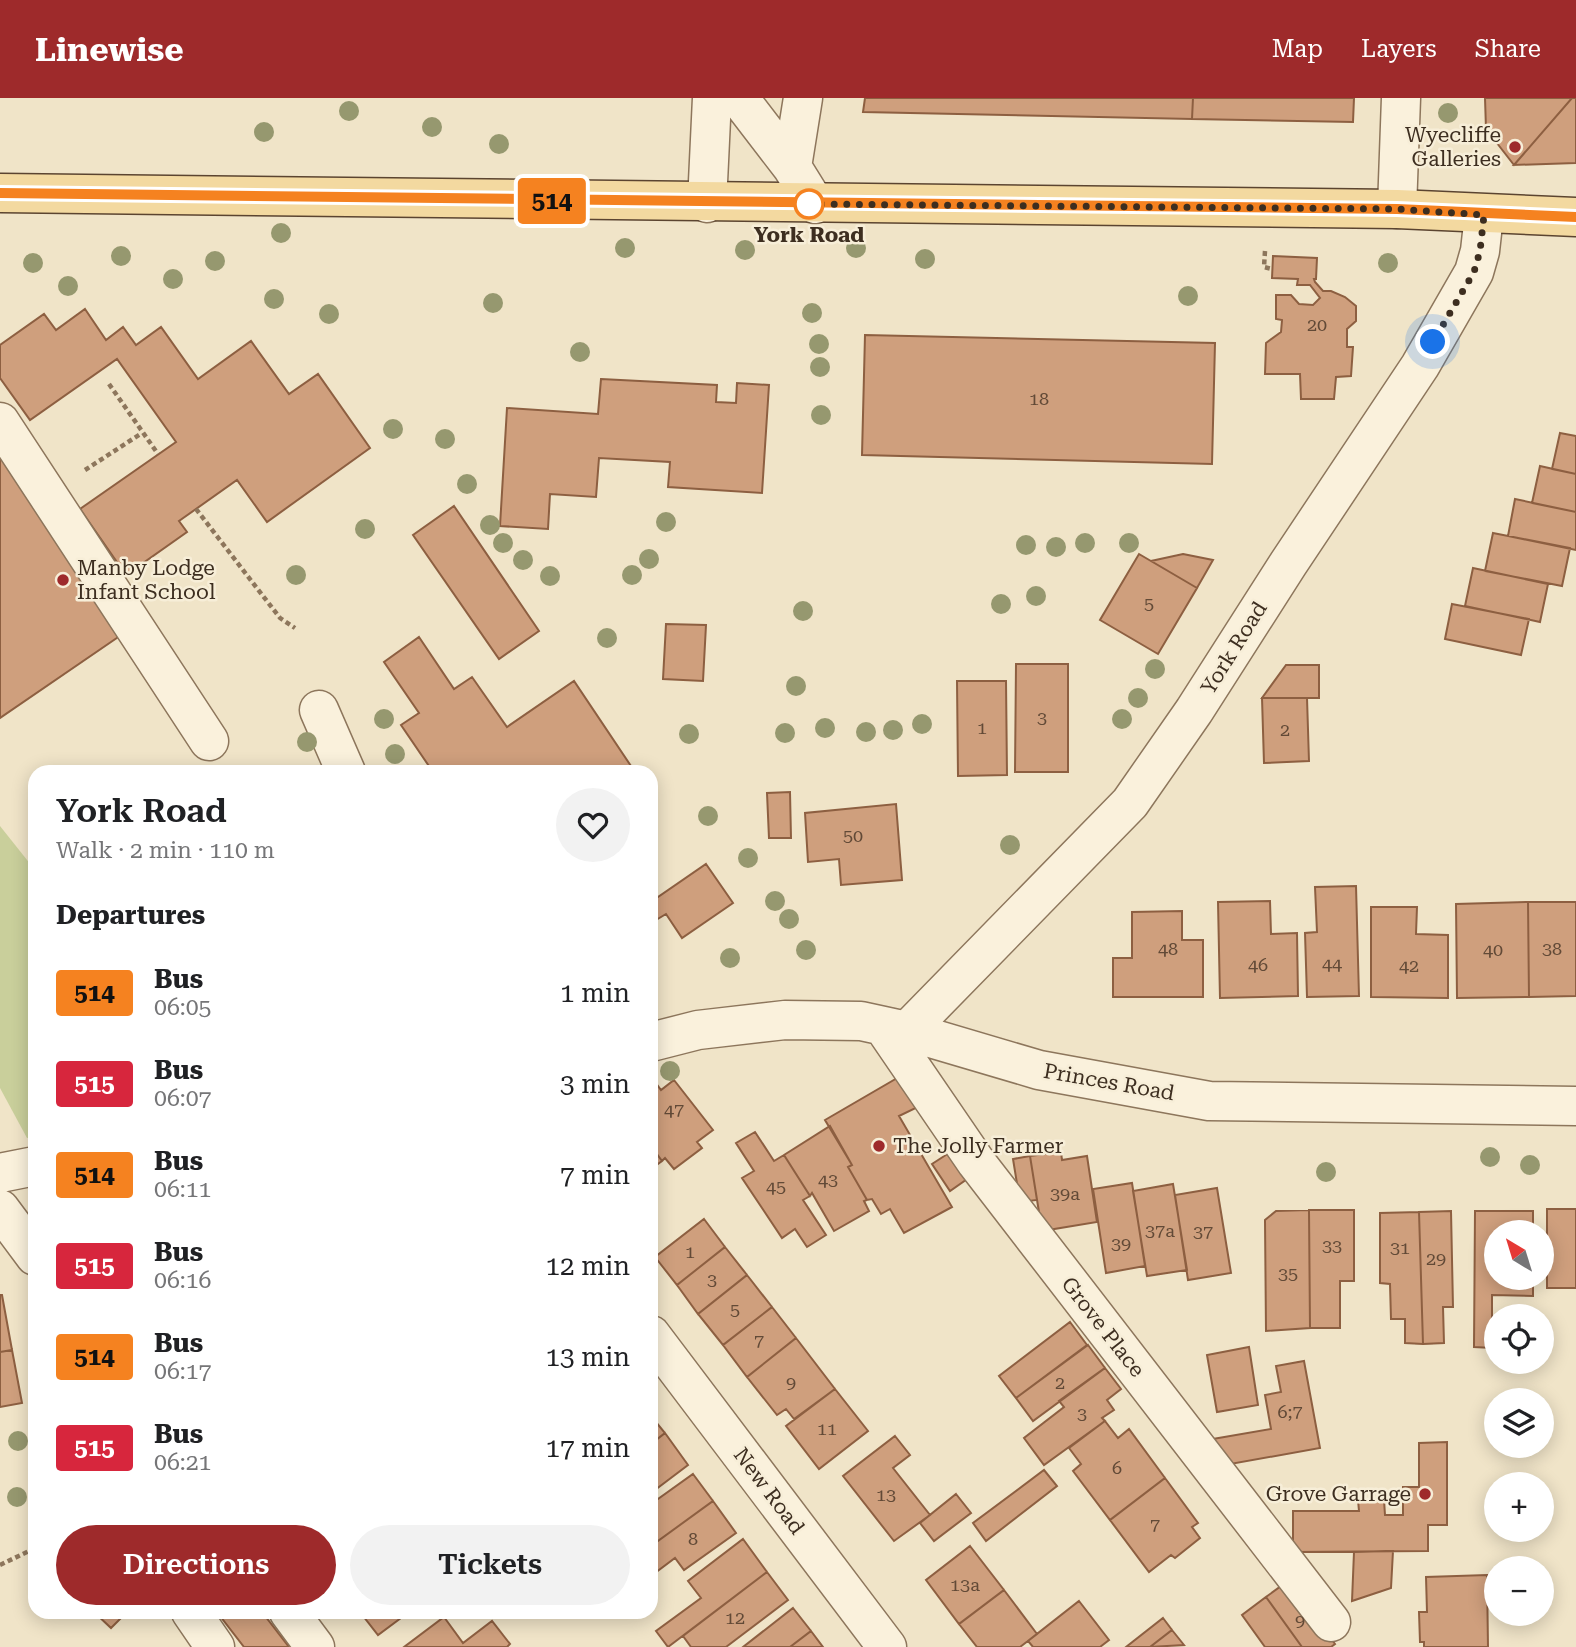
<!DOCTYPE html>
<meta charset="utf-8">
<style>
:root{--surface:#fff;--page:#f2f2f2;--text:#202124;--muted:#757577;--accent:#9e2a2b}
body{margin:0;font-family:"Roboto Serif",serif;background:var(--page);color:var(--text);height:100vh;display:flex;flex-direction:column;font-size:26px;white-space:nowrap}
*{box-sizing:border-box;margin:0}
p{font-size:23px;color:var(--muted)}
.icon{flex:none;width:38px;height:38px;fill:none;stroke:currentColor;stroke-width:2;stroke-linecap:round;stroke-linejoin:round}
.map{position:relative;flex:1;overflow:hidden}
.sheet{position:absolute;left:28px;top:667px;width:630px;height:854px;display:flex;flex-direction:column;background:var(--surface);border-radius:21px;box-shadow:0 4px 18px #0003}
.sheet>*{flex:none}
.badge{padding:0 14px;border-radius:5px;font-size:24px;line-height:46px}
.needle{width:46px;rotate:322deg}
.tools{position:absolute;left:1484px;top:1122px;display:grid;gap:14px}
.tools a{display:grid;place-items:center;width:70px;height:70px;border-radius:50%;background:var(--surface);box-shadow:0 4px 18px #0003;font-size:35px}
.you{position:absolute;width:35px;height:35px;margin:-18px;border:5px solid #fff;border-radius:50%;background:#1a73e8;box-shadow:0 0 0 10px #1a73e833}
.map>.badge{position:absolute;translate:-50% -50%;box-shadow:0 0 0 4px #fff}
h2{padding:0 28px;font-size:26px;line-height:63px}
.round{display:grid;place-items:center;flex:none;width:74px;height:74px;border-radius:37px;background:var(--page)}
.head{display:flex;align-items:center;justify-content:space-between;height:119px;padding:0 28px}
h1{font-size:33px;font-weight:600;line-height:52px}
.primary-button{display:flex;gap:14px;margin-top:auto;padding:14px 28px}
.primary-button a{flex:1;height:80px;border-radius:42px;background:var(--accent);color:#fff;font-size:28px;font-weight:600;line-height:80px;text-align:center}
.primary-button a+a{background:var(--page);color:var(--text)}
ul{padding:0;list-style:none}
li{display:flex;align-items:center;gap:21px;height:91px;padding:0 28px}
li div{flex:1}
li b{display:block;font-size:26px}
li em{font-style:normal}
li .badge{min-width:77px;font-weight:700;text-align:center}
header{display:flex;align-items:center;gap:42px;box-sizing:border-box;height:98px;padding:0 35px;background:var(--accent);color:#fff}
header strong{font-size:33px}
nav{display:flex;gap:38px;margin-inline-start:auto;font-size:24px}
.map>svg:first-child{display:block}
</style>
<header>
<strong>Linewise</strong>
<nav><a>Map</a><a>Layers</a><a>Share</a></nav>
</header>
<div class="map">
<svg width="1576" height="1549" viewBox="0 0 1576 1549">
<rect width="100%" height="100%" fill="#f0e4c8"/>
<!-- green -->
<path fill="#c9cf9b" d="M0,728l35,44v267l-8,1 -27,-50z"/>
<!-- building -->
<path fill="#cf9f7d" stroke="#8d5f41" stroke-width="2" d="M865,0h328l-1,21 -329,-7z
M1193,0h161l-1,24 -161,-3z
M1485,0h87l-58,67 -28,-36z
M1572,0h4v65l-62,2z
M1273,158l44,2 -1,21h-2l1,3 8,9h8l14,6 11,9v15l-9,8v18h6l-2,29 -15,1 -2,22h-33l-1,-25h-35l1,-31 15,-11 1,-12 -6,-1v-24h15l8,9 14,1 7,-7 -10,-13h-13l1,-6 -26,-1z
M85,211l21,31 17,-13 13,18 25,-18 37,52 53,-38 38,53 29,-20 52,74 -103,74 -30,-42 -58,41 8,11 -61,43 -46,-66 96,-67 -59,-83 -87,61 -30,-42v-33l44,-31 12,16z
M865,237l350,8 -3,121 -350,-9z
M601,281l116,6 -1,17 20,1 1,-20 32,2 -7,108 -94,-6 2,-25 -71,-4 -3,39 -46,-3 -2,35 -48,-3 7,-118 91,6z
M0,328l127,205 -127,87z
M1560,335l16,3v38l-24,-5z
M1540,368l36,8v38l-44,-9z
M1515,401l61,13v38l-68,-14z
M454,408l85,125 -40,28 -86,-124z
M1493,435l77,15 -8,38 -77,-15z
M1139,456l58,34 -39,66 -58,-34z
M1183,456l30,6 -16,28 -46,-27z
M1473,470l75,16 -8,38 -75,-16z
M1452,506l77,15 -8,36 -76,-16z
M666,526l40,1 -3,56 -40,-2z
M419,539l35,52 18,-12 35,50 67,-46 61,91h-202l-32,-47 18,-12 -35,-51z
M1016,566h52v108h-53z
M1286,567h33v33h-57z
M957,583h49l1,94 -49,1z
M1262,600h45l2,63 -45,2z
M790,694l1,46h-22l-2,-45z
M896,706l6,76 -61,5 -2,-26 -31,3 -3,-49z
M706,766l27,39 -51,35 -16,-24 -15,9v-31l4,7z
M1356,788l3,110 -52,1 -2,-64 12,-1 -2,-45z
M1270,803l1,33 26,-1 1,63 -78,2 -2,-96z
M1528,804h48v94l-47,1z
M1528,804l1,95 -72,1 -1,-94z
M1371,809h46l-1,27 32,1v63l-77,-1z
M1182,813v29h21v57h-90v-39h19v-46z
M899,979l23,28 -23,11 53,91 -48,26 -14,-24 -9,5 -9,-15 -5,1 -19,-33 4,-2 -27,-45z
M674,982l39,50 -16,12 5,6 -28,21 -9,-11 -3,3 -11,-15v-61l4,-3 6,8z
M830,1028l22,39 -4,2 19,33 -3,1 5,10 -35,20 -22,-38 -2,3 -26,-41z
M755,1034l19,29 10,-6 26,41 -7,4 23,35 -19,12 -12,-18 -13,9 -40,-60 12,-7 -18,-28z
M651,1048l11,15 -11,8z
M952,1053l18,26 -20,14 -18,-27z
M1061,1054l1,8 25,-4 10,66 -55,9 -12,-75z
M1030,1058l7,44 -17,2 -7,-43z
M1132,1085l13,83 -39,7 -13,-84z
M1173,1086l14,86 -40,6 -14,-85z
M1217,1090l14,85 -43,7 -13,-85z
M1547,1111h29v79h-29z
M1309,1112h45v71h-14v47h-30z
M1309,1112l1,118 -44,3 -1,-111 11,-9z
M1451,1113l2,96h-10l1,36 -21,1 -4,-132z
M1475,1113h58v21h-37v46h37v18l-41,-1v53l-18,-1z
M1419,1114l4,132 -18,-1v-24h-14l-1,-35 -10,-1v-70z
M704,1121l21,28 -48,38 -22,-28z
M725,1149l22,28 -49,39 -21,-29z
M747,1177l25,32 -49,38 -25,-31z
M0,1197h2l10,55 -12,2z
M772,1209l24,31 -49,39 -24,-32z
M1070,1224l17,23 -71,53 -17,-22z
M796,1240l39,51 -41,30 -8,-10 -9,6 -30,-38z
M1088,1247l17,23 -72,53 -17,-23z
M1249,1249l9,58 -41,7 -10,-57z
M12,1252l10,53 -22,4v-55z
M1304,1263l16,87 -95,17 -18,-25 64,-11 -6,-34 16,-3 -5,-26z
M1105,1270l16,21 -14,11 7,10 -12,8 3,3 -61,44 -20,-27 40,-31 -5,-6z
M835,1291l33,42 -49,38 -33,-43z
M651,1318l14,17 -14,11z
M1105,1323l13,17 11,-9 36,49 -55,42 -37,-49 8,-7 -12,-16z
M665,1335l23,32 -37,28v-49z
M895,1338l15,19 -17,13 37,47 -36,26 -51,-65z
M1447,1344v83h-19v26l-135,1v-41h66l-1,-11h26l1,15h18v-28h16v-44z
M1044,1372l13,16 -71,55 -13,-18z
M693,1376l20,27 -62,45v-42z
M1165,1380l33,45 -6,4 8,11 -25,20 -4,-3 -22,17 -39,-52z
M956,1396l15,19 -37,28 -14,-18z
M713,1403l23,32 -52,37 -9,-12 -24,18v-30z
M743,1441l24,33 -99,75 -12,-16 45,-33 -13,-17z
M970,1448l34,44 -45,34 -33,-44z
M1393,1453l-2,37 -39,13 2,-49z
M767,1474l21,28 -62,47h-35l-8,-11z
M1487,1477l1,72h-64v-5h-4l-1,-30h8l-1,-35z
M1288,1483l47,63 -4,3h-29l-36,-50z
M1004,1492l33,44 -17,13h-43l-18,-23z
M1266,1499l36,50h-37l-23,-32z
M1079,1503l30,39 -9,7h-67l-5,-6z
M793,1510l18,23 -21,16h-47z
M94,1514h33l-16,16z
M217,1514h45l27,35h-45z
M360,1514h49l-31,23z
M444,1519l19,26 29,-22 18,23 -3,3h-103z
M1163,1520l9,12 -22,17h-24z
M1172,1532l12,15 -34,2z
M811,1533l12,16h-33z"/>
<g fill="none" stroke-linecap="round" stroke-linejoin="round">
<defs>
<path id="minor" d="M739,0l53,69 23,37
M792,69l11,-69
M707,105l5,-105
M1397,111l4,-111
M0,324l209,319
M319,612l27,62
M883,928l93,136 355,460
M907,933l223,-228 64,-92 94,-147 132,-198 54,-94 6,-21 4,-36
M651,944l47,-12 87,-10 76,1 46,10 132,39 170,31 367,5
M0,1075l35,-7
M0,1111l35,47
M651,1237l236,312
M191,1514l24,35
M289,1514l26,35"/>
<path id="major" d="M0,95l1397,16 179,8"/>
</defs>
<!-- minor casing -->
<use href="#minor" stroke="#8d765c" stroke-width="41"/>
<!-- major casing -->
<use href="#major" stroke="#5b4430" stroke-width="41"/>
<!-- path -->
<path stroke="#8d765c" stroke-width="4.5" stroke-dasharray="5 3.5" stroke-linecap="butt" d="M1265,153l-1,16 8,2
M109,286l49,70
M85,372l57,-37
M196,411l84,109 15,10
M0,1467l29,-14"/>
<!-- minor -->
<use href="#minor" stroke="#faf1dc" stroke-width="38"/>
<!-- major -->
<use href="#major" stroke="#f3d9a0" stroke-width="38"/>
</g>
<!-- trees -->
<g fill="#96986f">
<circle cx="349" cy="13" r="10"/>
<circle cx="1448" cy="15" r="10"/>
<circle cx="432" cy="29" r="10"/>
<circle cx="264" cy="34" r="10"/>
<circle cx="499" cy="46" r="10"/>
<circle cx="281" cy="135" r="10"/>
<circle cx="625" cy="150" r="10"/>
<circle cx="856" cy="150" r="10"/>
<circle cx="745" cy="152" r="10"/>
<circle cx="121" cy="158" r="10"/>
<circle cx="925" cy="161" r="10"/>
<circle cx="215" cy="163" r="10"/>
<circle cx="33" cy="165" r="10"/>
<circle cx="1388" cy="165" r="10"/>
<circle cx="173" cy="181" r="10"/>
<circle cx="68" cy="188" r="10"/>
<circle cx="1188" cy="198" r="10"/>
<circle cx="274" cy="201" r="10"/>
<circle cx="493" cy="205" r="10"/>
<circle cx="812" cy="215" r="10"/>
<circle cx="329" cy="216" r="10"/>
<circle cx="819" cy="246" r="10"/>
<circle cx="580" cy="254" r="10"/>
<circle cx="820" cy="269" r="10"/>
<circle cx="821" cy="317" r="10"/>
<circle cx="393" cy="331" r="10"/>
<circle cx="445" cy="341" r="10"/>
<circle cx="467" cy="386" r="10"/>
<circle cx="666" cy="424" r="10"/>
<circle cx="490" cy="427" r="10"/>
<circle cx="365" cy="431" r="10"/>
<circle cx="503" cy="445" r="10"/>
<circle cx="1085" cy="445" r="10"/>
<circle cx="1129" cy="445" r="10"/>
<circle cx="1026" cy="447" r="10"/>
<circle cx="1056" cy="449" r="10"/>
<circle cx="649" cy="461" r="10"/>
<circle cx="523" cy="462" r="10"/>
<circle cx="296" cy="477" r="10"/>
<circle cx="632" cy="477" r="10"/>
<circle cx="550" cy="478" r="10"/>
<circle cx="1036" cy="498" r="10"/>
<circle cx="1001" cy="506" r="10"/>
<circle cx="803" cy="513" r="10"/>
<circle cx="607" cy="540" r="10"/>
<circle cx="1155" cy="571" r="10"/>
<circle cx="796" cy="588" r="10"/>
<circle cx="1138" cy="600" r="10"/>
<circle cx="384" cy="621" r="10"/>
<circle cx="1122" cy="621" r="10"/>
<circle cx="922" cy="626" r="10"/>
<circle cx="825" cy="630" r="10"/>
<circle cx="893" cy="632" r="10"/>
<circle cx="866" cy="634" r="10"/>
<circle cx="785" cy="635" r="10"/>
<circle cx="689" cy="636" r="10"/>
<circle cx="307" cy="644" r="10"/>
<circle cx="395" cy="656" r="10"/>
<circle cx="708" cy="718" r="10"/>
<circle cx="1010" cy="747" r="10"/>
<circle cx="748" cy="760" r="10"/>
<circle cx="775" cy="803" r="10"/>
<circle cx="789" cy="821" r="10"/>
<circle cx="806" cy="852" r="10"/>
<circle cx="730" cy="860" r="10"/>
<circle cx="670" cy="973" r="10"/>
<circle cx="1490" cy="1059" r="10"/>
<circle cx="1530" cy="1067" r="10"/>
<circle cx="1326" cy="1074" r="10"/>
<circle cx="18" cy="1343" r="10"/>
<circle cx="17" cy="1399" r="10"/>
</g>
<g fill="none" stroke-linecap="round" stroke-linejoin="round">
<defs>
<path id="line" d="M0,95l1397,16 179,8"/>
</defs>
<!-- line casing -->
<use href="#line" stroke="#fff" stroke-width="16"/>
<!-- line -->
<use href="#line" stroke="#f58220" stroke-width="10"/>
<!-- walk -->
<path stroke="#3d2e20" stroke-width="7" stroke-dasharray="0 12.6" d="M809,106l588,5 87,6 -4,36 -6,21 -41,70"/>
</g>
<!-- markers -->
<g fill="#9e2a2b" stroke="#f7eed8" stroke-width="2.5">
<circle cx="1515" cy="49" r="7"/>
<circle cx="63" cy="482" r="7"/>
<circle cx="879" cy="1048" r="7"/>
<circle cx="1425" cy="1396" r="7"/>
</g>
<circle fill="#fff" stroke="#f58220" stroke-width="3.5" cx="809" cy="106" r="14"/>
<g text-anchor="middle" stroke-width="5" stroke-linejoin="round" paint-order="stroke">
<!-- number labels -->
<g font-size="18" fill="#624a37">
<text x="1317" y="233">20</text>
<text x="1039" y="307">18</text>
<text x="1149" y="512">5</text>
<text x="1042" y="626">3</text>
<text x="982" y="636">1</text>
<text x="1285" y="638">2</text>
<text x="853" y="744">50</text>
<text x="1168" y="857">48</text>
<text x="1552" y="857">38</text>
<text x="1493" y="858">40</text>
<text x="1332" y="872">44</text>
<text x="1258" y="873">46</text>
<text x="1409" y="874">42</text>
<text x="674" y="1018">47</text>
<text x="828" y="1088">43</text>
<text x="776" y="1095">45</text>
<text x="1065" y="1102">39a</text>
<text x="1160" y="1139">37a</text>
<text x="1203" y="1140">37</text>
<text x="1121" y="1152">39</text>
<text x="1332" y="1154">33</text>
<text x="1400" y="1156">31</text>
<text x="690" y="1160">1</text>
<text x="1436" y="1167">29</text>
<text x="1288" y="1182">35</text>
<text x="712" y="1188">3</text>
<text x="735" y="1218">5</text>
<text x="759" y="1249">7</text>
<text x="791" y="1291">9</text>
<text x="1060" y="1291">2</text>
<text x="1290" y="1320">6;7</text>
<text x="1082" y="1322">3</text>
<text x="827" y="1337">11</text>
<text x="1117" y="1376">6</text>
<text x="886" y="1403">13</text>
<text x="1155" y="1433">7</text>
<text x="693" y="1447">8</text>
<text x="965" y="1493">13a</text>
<text x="735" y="1526">12</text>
<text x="1300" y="1529">9</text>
</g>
<!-- poi labels -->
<g font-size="21" fill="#3d2e20" stroke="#f7eed8" text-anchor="end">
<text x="1501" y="44">Wyecliffe<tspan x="1501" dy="24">Galleries</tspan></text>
<text x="77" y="477" text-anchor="start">Manby Lodge<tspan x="77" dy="24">Infant School</tspan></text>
<text x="893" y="1055" text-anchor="start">The Jolly Farmer</text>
<text x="1411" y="1403">Grove Garrage</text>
</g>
<!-- stop labels -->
<g font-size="21" font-weight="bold" fill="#3d2e20" stroke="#f7eed8">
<text x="809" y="144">York Road</text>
</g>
<!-- street labels -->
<g font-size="21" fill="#3d2e20" stroke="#f7eed8">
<text transform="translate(1234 550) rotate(-58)" y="7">York Road</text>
<text transform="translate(1109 984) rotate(10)" y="7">Princes Road</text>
<text transform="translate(1103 1229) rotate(52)" y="7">Grove Place</text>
<text transform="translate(769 1393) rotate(53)" y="7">New Road</text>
</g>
</g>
</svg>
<div class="tools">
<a><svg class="needle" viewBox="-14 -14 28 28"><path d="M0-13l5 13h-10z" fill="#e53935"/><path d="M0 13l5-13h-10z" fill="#757577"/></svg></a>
<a><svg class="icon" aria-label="locate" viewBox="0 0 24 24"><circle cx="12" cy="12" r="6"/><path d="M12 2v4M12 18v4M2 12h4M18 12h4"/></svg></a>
<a><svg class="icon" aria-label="layers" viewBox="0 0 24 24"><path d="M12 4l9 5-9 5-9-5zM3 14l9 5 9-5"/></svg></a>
<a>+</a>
<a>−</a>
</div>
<div class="you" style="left:1433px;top:244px"></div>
<b class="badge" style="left:552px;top:103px;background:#f58220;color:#111">514</b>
<section class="sheet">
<div class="head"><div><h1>York Road</h1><p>Walk · 2 min · 110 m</p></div><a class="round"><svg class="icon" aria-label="heart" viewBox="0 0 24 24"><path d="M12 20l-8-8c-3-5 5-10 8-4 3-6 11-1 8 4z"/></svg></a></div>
<h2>Departures</h2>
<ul>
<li><span class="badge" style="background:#f58220;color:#111">514</span><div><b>Bus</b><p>06:05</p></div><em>1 min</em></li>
<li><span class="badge" style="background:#d7263d;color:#fff">515</span><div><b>Bus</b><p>06:07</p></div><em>3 min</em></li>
<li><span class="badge" style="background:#f58220;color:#111">514</span><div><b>Bus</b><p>06:11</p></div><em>7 min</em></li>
<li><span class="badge" style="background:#d7263d;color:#fff">515</span><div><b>Bus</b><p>06:16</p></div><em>12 min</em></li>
<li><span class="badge" style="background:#f58220;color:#111">514</span><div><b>Bus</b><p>06:17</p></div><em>13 min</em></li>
<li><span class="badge" style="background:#d7263d;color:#fff">515</span><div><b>Bus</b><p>06:21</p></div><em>17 min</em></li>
</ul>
<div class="primary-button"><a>Directions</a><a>Tickets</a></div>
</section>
</div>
